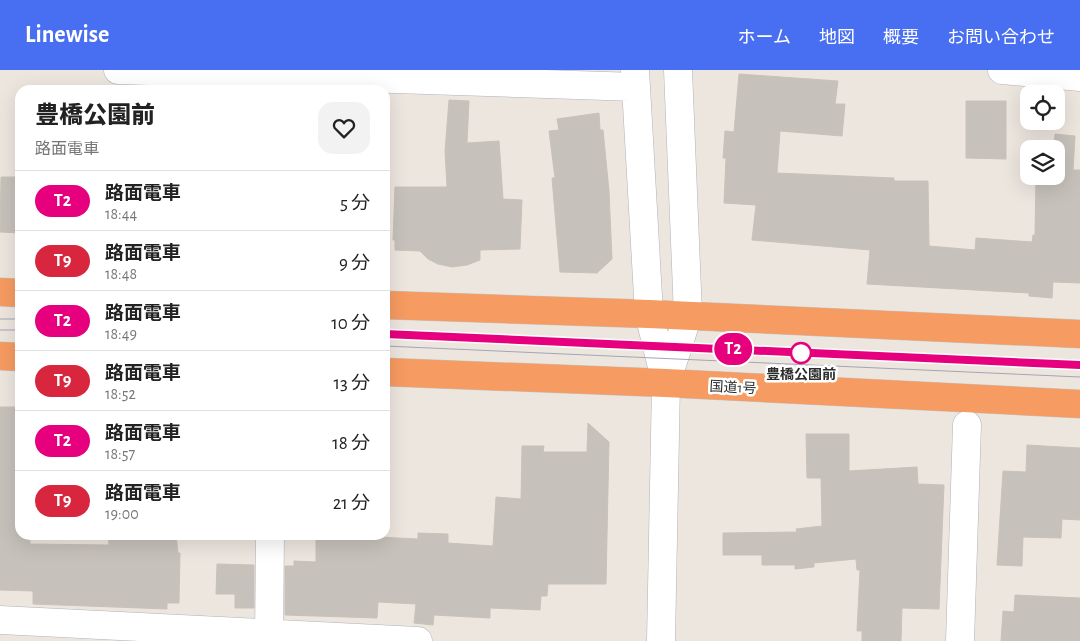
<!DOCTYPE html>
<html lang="ja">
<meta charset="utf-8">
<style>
:root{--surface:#fff;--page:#f2f2f2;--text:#222;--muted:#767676;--line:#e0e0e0;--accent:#486ef1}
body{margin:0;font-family:"Alegreya Sans","Noto Sans JP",sans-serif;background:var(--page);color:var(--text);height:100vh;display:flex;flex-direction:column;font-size:19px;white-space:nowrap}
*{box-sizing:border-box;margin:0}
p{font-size:16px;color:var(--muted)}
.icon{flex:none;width:28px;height:28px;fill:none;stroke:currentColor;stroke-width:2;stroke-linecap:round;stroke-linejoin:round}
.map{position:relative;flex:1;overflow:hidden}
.side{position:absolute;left:15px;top:15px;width:375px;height:455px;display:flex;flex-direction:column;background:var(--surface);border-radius:15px;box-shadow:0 5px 20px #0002}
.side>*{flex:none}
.badge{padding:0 10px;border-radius:16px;font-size:18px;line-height:32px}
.fabs{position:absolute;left:1020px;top:15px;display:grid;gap:10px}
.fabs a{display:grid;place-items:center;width:45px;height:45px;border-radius:10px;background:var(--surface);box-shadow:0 5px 20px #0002;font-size:25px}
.map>.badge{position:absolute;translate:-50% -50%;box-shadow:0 0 0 2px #fff}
.round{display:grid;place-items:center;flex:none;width:52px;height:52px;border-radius:15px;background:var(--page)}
.head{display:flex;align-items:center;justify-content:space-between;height:85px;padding:0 20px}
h1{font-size:24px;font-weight:800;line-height:38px}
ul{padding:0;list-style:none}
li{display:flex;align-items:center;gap:15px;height:60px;padding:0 20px;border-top:1px solid var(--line)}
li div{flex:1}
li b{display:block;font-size:19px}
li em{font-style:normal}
li .badge{min-width:55px;font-weight:700;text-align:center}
header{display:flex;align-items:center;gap:30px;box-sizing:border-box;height:70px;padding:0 25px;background:var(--accent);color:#fff}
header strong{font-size:24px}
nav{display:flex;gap:28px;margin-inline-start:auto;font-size:18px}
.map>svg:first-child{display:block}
</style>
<header>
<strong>Linewise</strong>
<nav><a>ホーム</a><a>地図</a><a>概要</a><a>お問い合わせ</a></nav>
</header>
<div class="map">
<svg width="1080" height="571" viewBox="0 0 1080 571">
<rect width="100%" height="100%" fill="#ede6df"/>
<!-- building -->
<path fill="#c6c1ba" stroke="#c8c2b9" d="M739,4l99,7 -3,23h10l-3,32 -62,-5 -3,42 117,5v3h34l1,65 46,4 1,-12 56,4 1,-7h2l1,-59h20v-27h-2l1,-15 20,2 -2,34h7v113l-27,-1 -1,16 -23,-2v-3l-162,-9 3,-34 -118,-10 4,-35 -32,-2 2,-45h-3l2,-27 9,1z
M449,30l20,1 -2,42 32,-2 4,58 19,1 -2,49 -40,1v10l-13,5 -15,2 -14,-3 -10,-5 -8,-8 -25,-1v-10h-2l2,-53h52l-2,-36z
M966,31h40v58l-40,-1z
M599,43l1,17h3l6,61 3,68 -15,14 -37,-1 -8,-94h3l-6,-47 10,-1 -2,-11z
M1,107h19v56l-20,-1z
M0,337h20v128h10v9l79,1 -1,-10h68l2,18h2l-1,50h-12v6l-134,-5v-13l-33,-1z
M588,353l21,19 -3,142h-58l-1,12h-6l-1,14 -50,-2v10l-56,-3 -1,10 -19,-2 2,-19 -38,-2 -1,16 -92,-3v-49h9v-5l22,1v-27h63v2l39,2v-6l30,1v9l45,3 3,-49 25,2 1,-53h22l-1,6h44z
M806,364h43v37l68,-4 1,17 26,1 -5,124 -37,-1 -1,33h-39v-10h-5l3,-61h-3l-1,-11 -42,4v4l-19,2v-4h-33v-10h-39v-22l74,-1 -1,-3 26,-3 -1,-48h-14z
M1027,375l53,3v72l-18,-1 -1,19 -38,-1 -1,29 -25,-1 6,-94 23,1z
M217,494l37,1v43h-19v-14h-19z
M1015,525l65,3v43h-79l2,-30 11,1z"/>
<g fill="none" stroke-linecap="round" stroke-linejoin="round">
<defs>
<path id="minor" d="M118,0l518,17
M635,0l14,244 17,69 -5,258
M1002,0l78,7
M666,313l22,-68 -10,-245
M0,550l418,21
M269,571l1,-106
M960,571l7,-216"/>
<path id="highway" d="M0,222l20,1
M385,235l264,9 431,20
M0,286l20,1
M385,302l281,11 414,21"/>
</defs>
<!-- minor casing -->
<use href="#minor" stroke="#afb2bc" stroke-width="29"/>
<!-- highway casing -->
<use href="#highway" stroke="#c4c4c4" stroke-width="29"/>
<!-- minor -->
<use href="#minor" stroke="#fff" stroke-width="28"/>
<!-- highway -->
<use href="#highway" stroke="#f69b61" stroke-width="28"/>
<!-- tram -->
<path stroke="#a2a5b5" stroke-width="1" d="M0,249h20
M0,260h20
M385,264l695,31
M385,276l695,31"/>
</g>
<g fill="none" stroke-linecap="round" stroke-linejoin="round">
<defs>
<path id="line" d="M385,264l695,31"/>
</defs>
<!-- line casing -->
<use href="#line" stroke="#fff" stroke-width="11"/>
<!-- line -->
<use href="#line" stroke="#e6007e" stroke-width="8"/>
</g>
<!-- markers -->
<circle fill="#fff" stroke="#e6007e" stroke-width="2.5" cx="801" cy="283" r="10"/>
<g text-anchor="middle" stroke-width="5" stroke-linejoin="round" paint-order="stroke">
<!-- stop labels -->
<g font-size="14" font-weight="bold" fill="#2c2c2c" stroke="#fff">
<text x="801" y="309">豊橋公園前</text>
</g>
<!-- street labels -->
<g font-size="14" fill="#2c2c2c" stroke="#fff">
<text transform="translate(733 317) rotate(3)" y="5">国道1号</text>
</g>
</g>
</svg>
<div class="fabs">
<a><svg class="icon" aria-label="locate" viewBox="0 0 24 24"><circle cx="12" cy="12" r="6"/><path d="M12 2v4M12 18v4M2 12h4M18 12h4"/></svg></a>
<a><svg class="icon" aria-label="layers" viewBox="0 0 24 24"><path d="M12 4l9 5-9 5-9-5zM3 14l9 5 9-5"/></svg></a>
</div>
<b class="badge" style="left:733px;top:279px;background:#e6007e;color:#fff">T2</b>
<section class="side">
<div class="head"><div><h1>豊橋公園前</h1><p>路面電車</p></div><a class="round"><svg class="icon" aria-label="heart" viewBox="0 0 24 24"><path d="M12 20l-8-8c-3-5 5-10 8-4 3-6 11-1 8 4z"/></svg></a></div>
<ul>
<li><span class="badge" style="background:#e6007e;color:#fff">T2</span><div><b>路面電車</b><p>18:44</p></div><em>5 分</em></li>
<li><span class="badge" style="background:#d7263d;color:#fff">T9</span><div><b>路面電車</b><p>18:48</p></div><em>9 分</em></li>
<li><span class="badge" style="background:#e6007e;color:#fff">T2</span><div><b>路面電車</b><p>18:49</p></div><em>10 分</em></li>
<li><span class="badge" style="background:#d7263d;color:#fff">T9</span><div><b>路面電車</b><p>18:52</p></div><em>13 分</em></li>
<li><span class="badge" style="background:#e6007e;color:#fff">T2</span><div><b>路面電車</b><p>18:57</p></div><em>18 分</em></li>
<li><span class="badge" style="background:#d7263d;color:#fff">T9</span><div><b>路面電車</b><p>19:00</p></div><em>21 分</em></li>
</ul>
</section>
</div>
